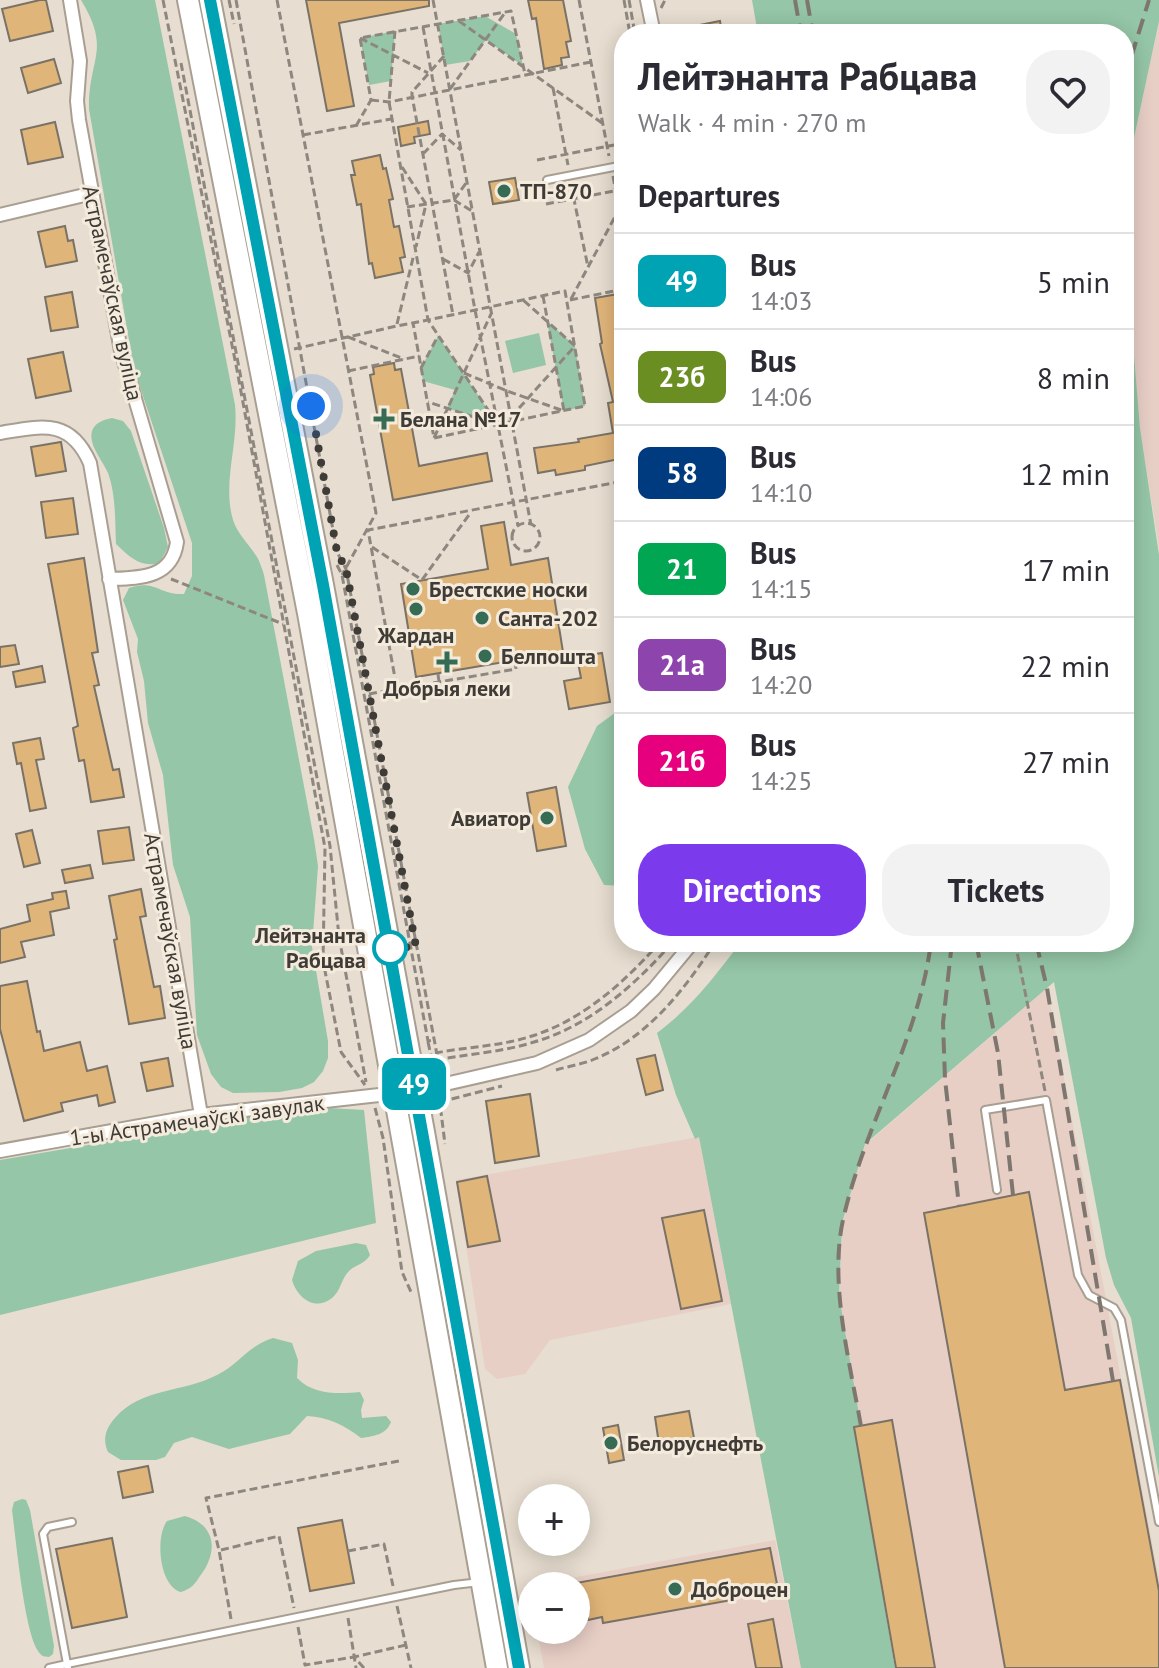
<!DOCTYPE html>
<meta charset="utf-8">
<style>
:root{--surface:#fff;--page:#f2f2f3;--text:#2b2b33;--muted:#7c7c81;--line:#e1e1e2;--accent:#7c3aed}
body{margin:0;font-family:"PT Sans",sans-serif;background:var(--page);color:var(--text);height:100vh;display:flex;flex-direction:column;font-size:30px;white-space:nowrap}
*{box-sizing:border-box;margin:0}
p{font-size:26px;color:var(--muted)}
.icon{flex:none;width:44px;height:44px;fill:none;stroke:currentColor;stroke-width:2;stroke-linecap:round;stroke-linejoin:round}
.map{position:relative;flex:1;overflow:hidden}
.drawer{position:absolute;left:614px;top:24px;width:520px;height:928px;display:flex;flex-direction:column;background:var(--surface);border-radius:32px;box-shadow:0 4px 20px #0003}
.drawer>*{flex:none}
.badge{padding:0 16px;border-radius:12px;font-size:28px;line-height:52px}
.fabs{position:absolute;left:518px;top:1484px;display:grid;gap:16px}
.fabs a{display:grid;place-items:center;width:72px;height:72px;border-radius:50%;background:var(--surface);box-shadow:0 4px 20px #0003;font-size:40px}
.you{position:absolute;width:40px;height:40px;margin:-20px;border:6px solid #fff;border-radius:50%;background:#1a73e8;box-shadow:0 0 0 12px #1a73e833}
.map>.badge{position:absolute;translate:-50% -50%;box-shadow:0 0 0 4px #fff}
h2{padding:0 24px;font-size:30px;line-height:72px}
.round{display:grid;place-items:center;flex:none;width:84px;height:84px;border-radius:32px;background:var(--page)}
.head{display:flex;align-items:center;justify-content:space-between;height:136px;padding:0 24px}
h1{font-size:38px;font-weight:700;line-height:60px}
.primary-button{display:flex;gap:16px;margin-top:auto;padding:16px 24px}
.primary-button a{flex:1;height:92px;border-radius:32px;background:var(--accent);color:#fff;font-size:32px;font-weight:700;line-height:92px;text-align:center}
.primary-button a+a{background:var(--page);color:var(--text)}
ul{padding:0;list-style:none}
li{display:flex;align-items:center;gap:24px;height:96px;padding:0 24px;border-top:2px solid var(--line)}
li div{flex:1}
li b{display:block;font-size:30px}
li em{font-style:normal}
li .badge{min-width:88px;font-weight:700;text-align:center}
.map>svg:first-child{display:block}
</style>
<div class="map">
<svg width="1159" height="1668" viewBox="0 0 1159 1668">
<rect width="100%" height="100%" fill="#e7ddd0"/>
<!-- industrial -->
<path fill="#e8cfc6" d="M1159,21v527l-19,-120 -16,-193v-50z
M1047,988l112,591v89h-257l-63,-373 3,-72 23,-78z
M699,1137l32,167 -181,36 -25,34 -28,5 -12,-10 -29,-189z
M775,1540l26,128h-257l-7,-38h39v-44h-44v16l-3,-16z"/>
<!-- green -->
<path fill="#95c6a7" d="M81,0h74l80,405c4,39 -13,77 -2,115 5,15 16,24 24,37 3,5 5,12 7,18l50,264 4,27 -6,81 16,94v17l-5,13 -9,11 -12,6 -23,4 -46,1 -12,-6 -10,-13 -14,-39 -7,-118 -17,-52 -10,-90 -15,-52 -4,-42 -7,-29 1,-13 -15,-39 6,-12c27,-9 29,7 55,6l8,-18v-33l-58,-174 -45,-260c-1,-51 23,-58 -8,-109z
M752,0h407v21l-35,164v-151h-366z
M485,16l31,18 7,32 -37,-26 -16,21 -25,4 -7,-41z
M395,31l-4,50 -22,4 -9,-47z
M1124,235l16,193 19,127v922l-28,-159 -17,-33 -8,-27 -52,-276 -189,162 -23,79 -3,72 22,131 -7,2 41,240h-94l-102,-531 -4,2 -19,-44 -19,-62c36,-27 57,-56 84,-91h383z
M547,321l28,25 10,60 -21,5z
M539,333l7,32 -33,8 -8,-32z
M438,336l48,71 -9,11 -30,-10 8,-18 -32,-9 -2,-13z
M112,418l11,3 8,10 33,97 4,19 -9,17c-21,2 -28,-6 -43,-20 -1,-23 0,-49 -8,-71 -5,-12 -20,-28 -16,-42 3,-9 12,-11 20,-13z
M624,659v227l-20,-1 -19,-36 -17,-62 29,-61 22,-16 1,-41z
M312,1107l52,3 12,113 -376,92v-155z
M356,1243l10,2 4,10c-5,9 -13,9 -20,15 -9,8 -9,21 -18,28 -18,14 -35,-1 -40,-18l6,-19 18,-10z
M273,1338l19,5 6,17 -1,18c16,17 41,16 63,14l4,8 -3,10 1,8 24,-2 5,6c-5,13 -17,14 -30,16 -17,-13 -33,-21 -54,-22l-17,18 -61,15 -37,-12 -18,6 -9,14 -9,3h-35l-13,-8c-6,-13 -2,-24 7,-34 27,-31 68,-25 102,-43 23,-11 29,-28 56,-37z
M22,1499l4,1 4,10 24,136 -1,8 -4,3c-6,-1 -7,0 -11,-6 -14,-20 -22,-112 -26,-141l2,-8z
M185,1516c32,9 33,37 15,60 -5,8 -9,13 -19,16 -22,-6 -26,-55 -14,-71z"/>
<!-- building -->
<path fill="#e0b579" stroke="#7a7266" stroke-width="2" d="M40,0h6l7,31 -43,10 -8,-32z
M306,0h123v6l-90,17 15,83 -27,5z
M528,0h35l8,41 -5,1 3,15 -8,1 1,7 -18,4 -8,-51 -4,1z
M720,21l2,13h-38v-6z
M54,59l7,24 -33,10 -7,-25z
M428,121l2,13 -16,3 1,6 -14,3 -3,-19z
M55,122l8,35 -35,7 -7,-34z
M380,155l3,14 3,-1 7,31 -4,1 5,27 5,-1 6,31 -5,1 3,14 -28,6 -3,-15 -3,1 -8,-60 -4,1 -6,-30h4l-3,-14z
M515,178l4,22 -26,4 -4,-22z
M65,226l3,15 5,-1 4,21 -31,6 -8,-35z
M72,292l6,35 -27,4 -6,-34z
M618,294l2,8h4v156l-39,8v4l-29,5 -1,-5 -17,3 -4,-25 45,-6 -1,-3 35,-6 -5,-30 5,-1 -13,-58 2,-1 -7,-45z
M63,352l8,39 -35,7 -8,-39z
M394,363l1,7 6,-1 18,97 68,-13 5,28 -99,19 -23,-125 4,-1 -1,-7z
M61,442l5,29 -30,5 -5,-29z
M73,498l5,36 -32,4 -5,-36z
M504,522l7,43 37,-7 15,94 -147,25 -15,-93 87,-15 -7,-43z
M84,558l14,94 -6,1 7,32 -5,1 19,84 6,-1 5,28 -33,5 -7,-42 -5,1 -6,-33 5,-2 -30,-162z
M15,645l4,19 -19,3v-20z
M602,653l8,49 -41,7 -5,-28 17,-3 -4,-21z
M42,666l3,16 -29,5 -3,-15z
M40,738l4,21 -8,1 10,48 -16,3 -9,-48 -4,1 -4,-21z
M556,787l10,59 -29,5 -10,-58z
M129,827l5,33 -31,4 -5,-33z
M32,830l8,33 -16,4 -8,-33z
M90,865l3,13 -28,5 -3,-13z
M141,889l5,27 -6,1 14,70 6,-1 5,32 -36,6 -15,-84 3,-1 -8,-43z
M66,891l3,17 -19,4 4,23 -33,7 4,15 -25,6v-34l30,-8 -3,-16 26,-6 -1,-6z
M27,981l10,51 3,-1 4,20 36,-9 7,29 20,-5 8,36 -16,4 -2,-11 -36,8 2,8 -39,10 -24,-92v-43z
M655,1055l8,35 -17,5 -9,-36z
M168,1058l5,28 -26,5 -6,-28z
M530,1094l9,62 -44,7 -9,-62z
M487,1176l13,65 -32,6 -11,-65z
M1029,1192l36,198 55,-10 39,211v77h-154l-81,-455z
M704,1210l18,91 -41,8 -19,-91z
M689,1411l5,27 -35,6 -4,-27z
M892,1420l43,248h-39l-42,-241z
M618,1425l6,35 -15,3 -6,-35z
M148,1466l5,26 -30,6 -5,-26z
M342,1520l12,63 -44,8 -12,-63z
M112,1538l15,79 -55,11 -16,-79z
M770,1548l7,36 -46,9 1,7 -129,23 -1,-6 -14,3 -2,-9 -10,2v-30z
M773,1619l9,49h-26l-8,-44z"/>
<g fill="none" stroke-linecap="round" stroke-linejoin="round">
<defs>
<path id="service" d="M547,180l77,-15
M997,1190l-12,-80 61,-10 32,175 11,20 25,13 7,12 38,202
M49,1668l18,-4 -24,-130 5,-7 24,-5
M68,1668l-1,-4 387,-79 26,-3"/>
<path id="minor" d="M70,0l10,61 -3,40 2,19 42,231 56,191c-5,37 -38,36 -68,37
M647,0l7,34
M0,215l93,-22
M0,433c42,-7 70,-15 90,30l111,652
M0,1151l201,-36 214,-24 122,-28 52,-23 42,-29 23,-22 39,-47"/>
<path id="trunk" d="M188,0l120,613 189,1055
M210,0l113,585 101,547 95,536"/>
</defs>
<!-- service casing -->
<use href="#service" stroke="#a89f92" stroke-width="10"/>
<!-- minor casing -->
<use href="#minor" stroke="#a89f92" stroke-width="16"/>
<!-- trunk casing -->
<use href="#trunk" stroke="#a89f92" stroke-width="24"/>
<!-- path -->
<path stroke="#8e877f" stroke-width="3" stroke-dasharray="8 4" stroke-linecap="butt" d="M163,0l74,370 88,478 -2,113 18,91 24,33
M229,0l5,24
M236,0l101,552 9,17 92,491
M277,0l99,513 -34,62
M433,0l98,525
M579,0l30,156
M624,0l6,34
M629,0l6,34
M661,8l4,-8
M459,21l143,102
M423,27l52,283 43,216
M395,31l-6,71 39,218 70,105 -70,-23
M360,38l68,35
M444,56l-32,36v4l41,219
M181,63l149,783 9,91 27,145
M553,88l15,77
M450,89l54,-75
M371,100l18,2 202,-40
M356,126l15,-26 -11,-62 151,-27 14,63
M303,135l88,-16
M423,154l19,-20 19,16
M537,160l87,-17
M402,167l24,37 -10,43
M613,176l11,59
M571,185l17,82
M454,200l18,11
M546,204l78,-15
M407,207l47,-7 12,-17
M443,259l25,14 11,-21
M571,299l47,-88
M570,300l54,-11
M397,324l17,-70
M348,337l56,22
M294,349l103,-23 31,-6 137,-29 20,115 -151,32 -21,-115
M421,368l17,-32
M348,371l71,-15
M464,373l43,18 57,20 -21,-115
M511,417l64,-71 -52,-46
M434,438l57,-124
M512 537a14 14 0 1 1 28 0a14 14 0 1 1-28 0Z
M372,547l50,33 49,-68
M337,565l5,10 86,466 5,-1
M171,579l112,45
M515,661l1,8 -119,20 -29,-159 256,-49
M438,674l1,8
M369,694l28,-5
M1015,942l30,149
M428,1042l7,31
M435,1053c31,-6 67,-7 97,-17 51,-16 94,-55 128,-94
M436,1060c32,-6 67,-8 98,-18 56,-16 102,-58 139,-100
M556,1070c13,-4 28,-6 41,-12 51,-21 90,-71 118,-116
M439,1096l6,48
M440,1102l62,-16
M375,1108l8,30 19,134 9,20
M221,1550l58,-14 15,72
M348,1551l36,-7 9,42
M397,1606l14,62
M348,1618l8,50
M231,1619l-12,-69 -13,-52 193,-37
M298,1627l7,38 49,-8
M364,1668l-10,-11 52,-12"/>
<!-- service -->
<use href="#service" stroke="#fff" stroke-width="6"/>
<!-- minor -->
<use href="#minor" stroke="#fff" stroke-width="12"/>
<!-- trunk -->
<use href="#trunk" stroke="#fff" stroke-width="20"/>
<!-- rail -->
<path stroke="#7d776f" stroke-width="4" stroke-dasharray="16 8" stroke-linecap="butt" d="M795,0l6,34
M807,0l6,34
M1124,80l25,-80
M1124,372l8,48
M952,942l-9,81 2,56 14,127
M976,942l22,111 15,142
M1036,942l11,46 66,393
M861,1426c-11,-62 -32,-143 -18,-206 21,-95 76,-180 88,-278"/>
</g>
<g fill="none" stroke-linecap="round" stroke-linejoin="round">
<defs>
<path id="line" d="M210,0l113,585 196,1083"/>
</defs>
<!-- line casing -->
<use href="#line" stroke="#fff" stroke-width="18"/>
<!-- line -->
<use href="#line" stroke="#00a3b4" stroke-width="12"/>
<!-- walk -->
<path stroke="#3f3b36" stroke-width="8" stroke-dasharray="0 14.4" d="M311,406l26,146 9,17 70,378 -26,1"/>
</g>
<!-- markers -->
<g fill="#356c53" stroke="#f4ebdd" stroke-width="3">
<circle cx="504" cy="191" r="8"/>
<path d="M380 407h8v8h8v8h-8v8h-8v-8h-8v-8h8z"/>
<circle cx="413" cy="589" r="8"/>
<circle cx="416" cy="609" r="8"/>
<circle cx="482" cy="618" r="8"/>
<circle cx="485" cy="656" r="8"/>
<path d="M443 650h8v8h8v8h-8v8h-8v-8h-8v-8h8z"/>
<circle cx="547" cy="818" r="8"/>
<circle cx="611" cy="1443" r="8"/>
<circle cx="675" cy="1589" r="8"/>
</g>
<circle fill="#fff" stroke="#00a3b4" stroke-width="4" cx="390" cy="948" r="16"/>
<g text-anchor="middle" stroke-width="6" stroke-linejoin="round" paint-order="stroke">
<!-- poi labels -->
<g font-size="22" font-weight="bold" fill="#3f3b36" stroke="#f4ebdd" text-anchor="start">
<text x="520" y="199">ТП-870</text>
<text x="400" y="427">Белана №17</text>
<text x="429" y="597">Брестские носки</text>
<text x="498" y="626">Санта-202</text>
<text x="416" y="643" text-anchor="middle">Жардан</text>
<text x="501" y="664">Белпошта</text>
<text x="447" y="696" text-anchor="middle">Добрыя леки</text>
<text x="531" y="826" text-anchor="end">Авиатор</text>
<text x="627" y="1451">Белоруснефть</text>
<text x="691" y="1597">Доброцен</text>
</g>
<!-- street labels -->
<g font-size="22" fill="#3f3b36" stroke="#f4ebdd">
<text transform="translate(113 293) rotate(78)" y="8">Астрамечаўская вуліца</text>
<text transform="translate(171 941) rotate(80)" y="8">Астрамечаўская вуліца</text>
<text transform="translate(197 1120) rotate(-8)" y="8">1-ы Астрамечаўскі завулак</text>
</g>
<!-- stop labels -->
<g font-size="22" font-weight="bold" fill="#3f3b36" stroke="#f4ebdd" text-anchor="end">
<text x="366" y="943">Лейтэнанта<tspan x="366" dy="25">Рабцава</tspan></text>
</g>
</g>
</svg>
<div class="fabs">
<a>+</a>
<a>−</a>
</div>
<div class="you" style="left:311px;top:406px"></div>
<b class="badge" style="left:414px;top:1084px;background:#00a3b4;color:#fff">49</b>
<section class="drawer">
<div class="head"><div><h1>Лейтэнанта Рабцава</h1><p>Walk · 4 min · 270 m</p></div><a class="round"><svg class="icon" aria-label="heart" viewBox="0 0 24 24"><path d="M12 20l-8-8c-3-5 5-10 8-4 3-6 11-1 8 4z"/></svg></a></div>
<h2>Departures</h2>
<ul>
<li><span class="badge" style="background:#00a3b4;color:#fff">49</span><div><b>Bus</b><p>14:03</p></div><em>5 min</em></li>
<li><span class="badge" style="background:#6b8e23;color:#fff">23б</span><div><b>Bus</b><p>14:06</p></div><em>8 min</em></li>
<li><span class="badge" style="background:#003b80;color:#fff">58</span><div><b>Bus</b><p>14:10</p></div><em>12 min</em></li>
<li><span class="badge" style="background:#00a651;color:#fff">21</span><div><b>Bus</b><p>14:15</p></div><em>17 min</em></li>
<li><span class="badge" style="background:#8e44ad;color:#fff">21а</span><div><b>Bus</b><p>14:20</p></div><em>22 min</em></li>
<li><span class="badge" style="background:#e6007e;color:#fff">21б</span><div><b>Bus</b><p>14:25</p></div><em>27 min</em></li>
</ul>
<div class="primary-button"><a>Directions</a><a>Tickets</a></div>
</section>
</div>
